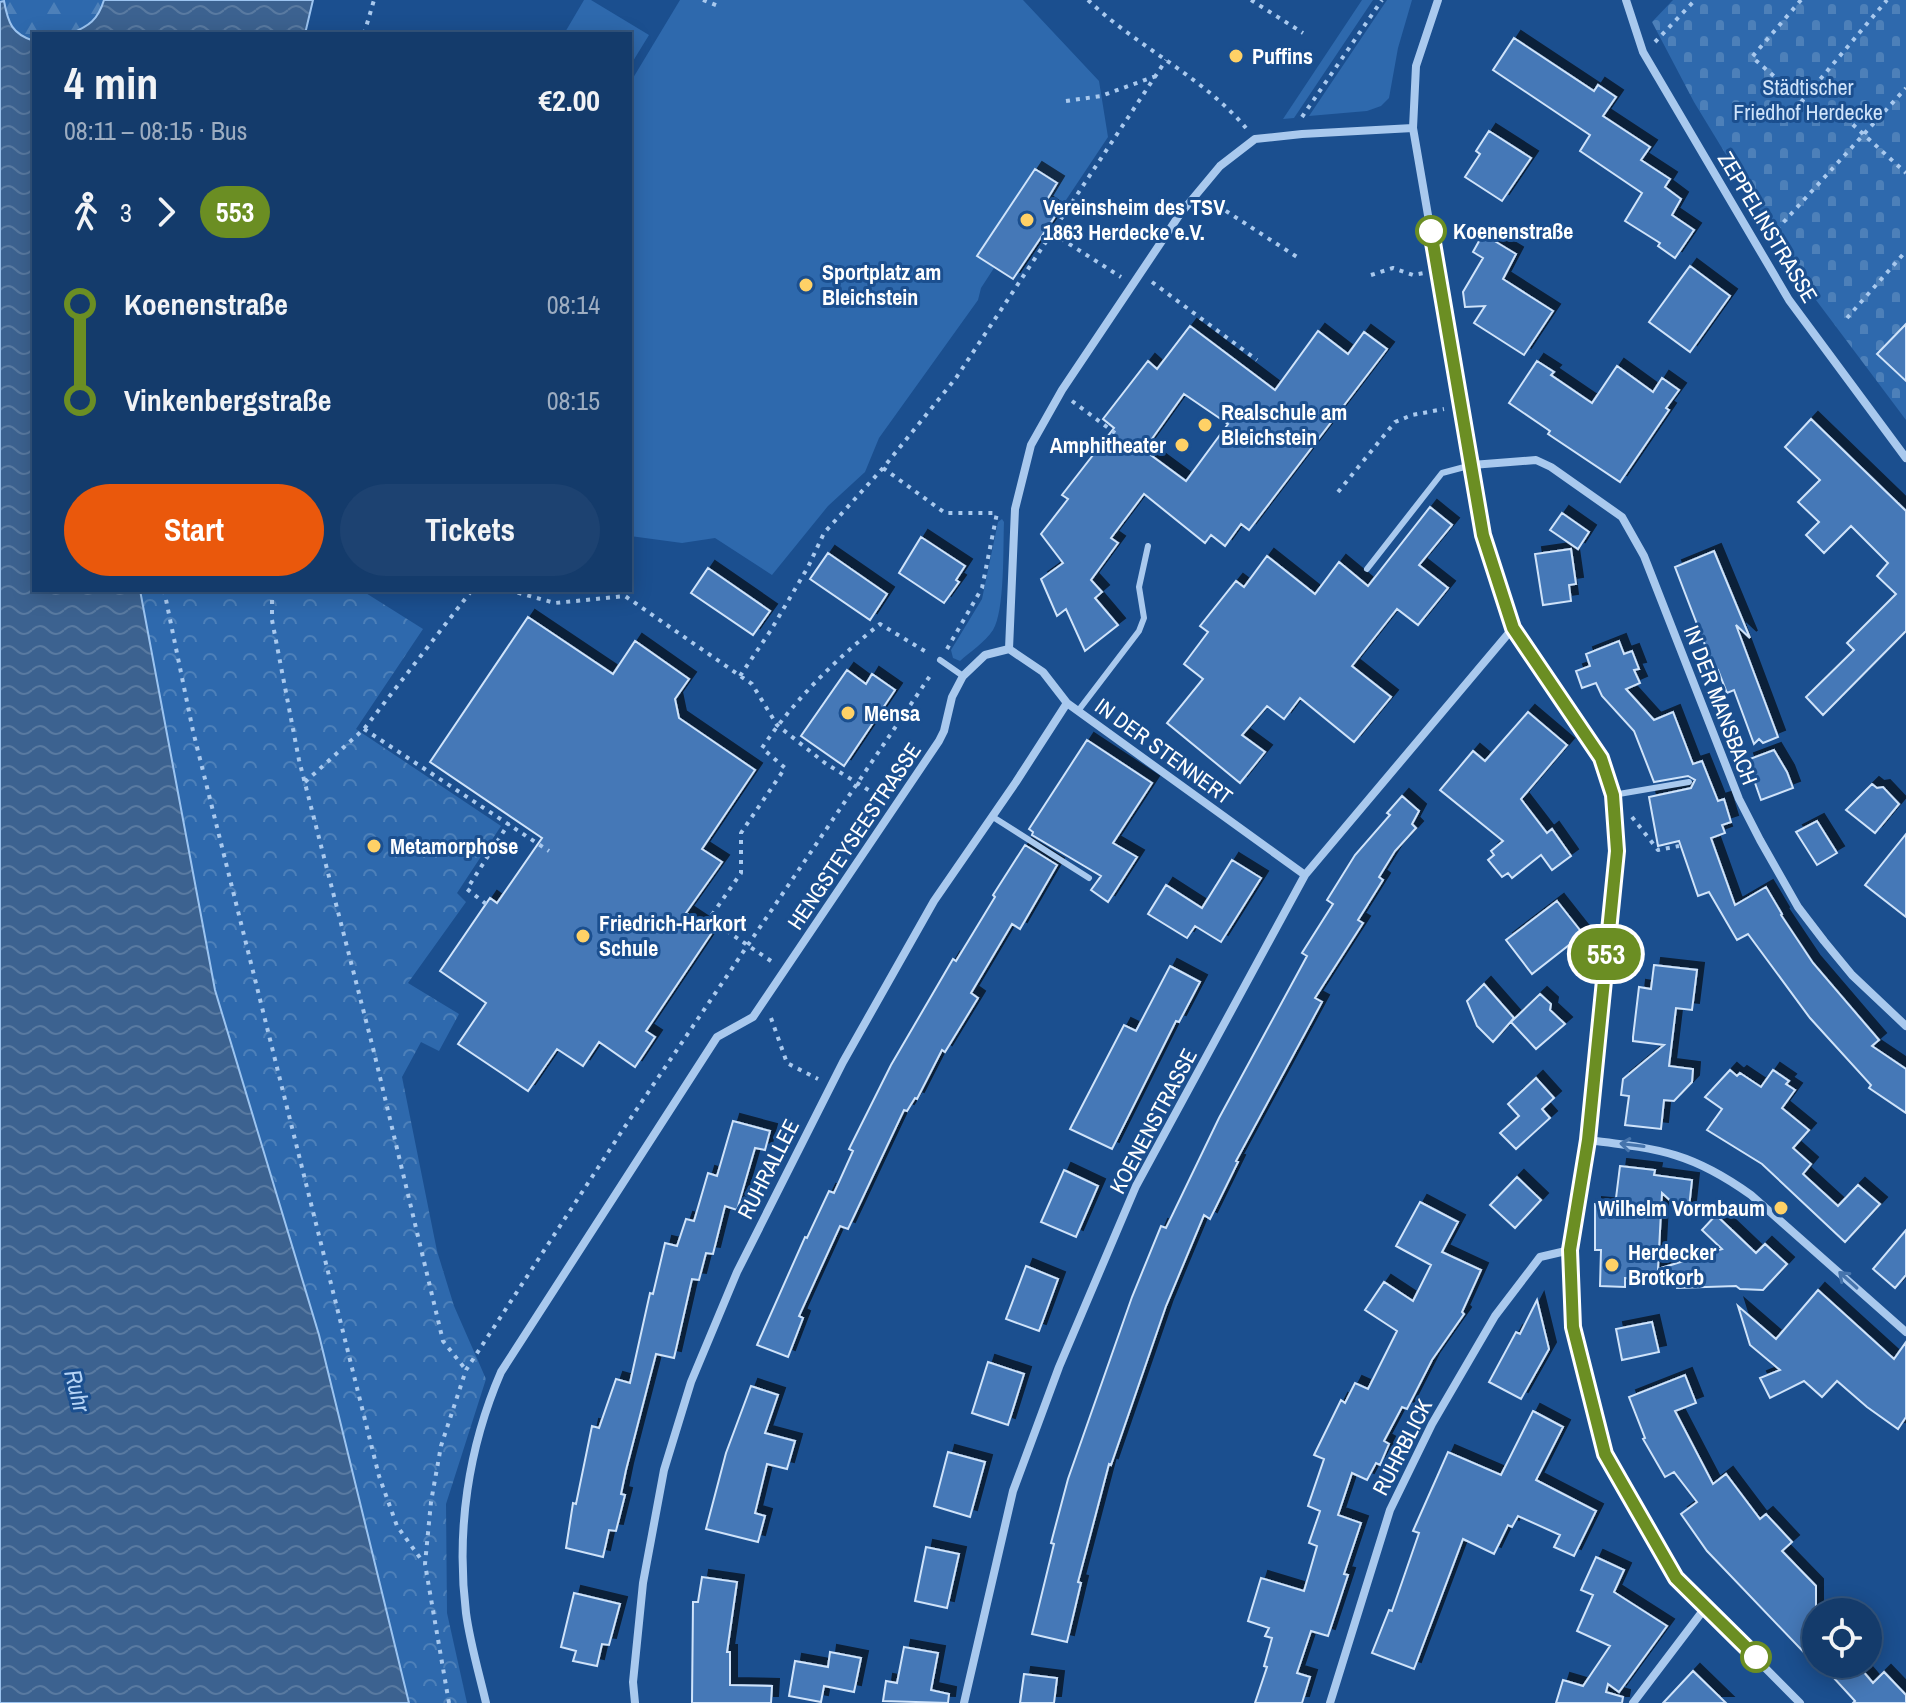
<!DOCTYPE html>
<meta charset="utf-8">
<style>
:root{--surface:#143b6b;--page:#1d4271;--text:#f1f3f6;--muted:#9dadc1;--line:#33557e;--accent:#ea580c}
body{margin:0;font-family:"Archivo Narrow",sans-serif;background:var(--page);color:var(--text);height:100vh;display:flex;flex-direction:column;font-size:30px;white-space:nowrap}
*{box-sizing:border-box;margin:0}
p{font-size:26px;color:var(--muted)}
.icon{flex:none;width:44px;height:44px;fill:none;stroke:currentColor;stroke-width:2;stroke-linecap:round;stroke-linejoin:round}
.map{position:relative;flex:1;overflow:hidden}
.panel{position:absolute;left:32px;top:32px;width:600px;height:560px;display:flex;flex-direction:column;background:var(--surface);border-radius:0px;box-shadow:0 4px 20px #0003,0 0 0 2px var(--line)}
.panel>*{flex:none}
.badge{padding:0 16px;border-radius:26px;font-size:28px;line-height:52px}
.buttons{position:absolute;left:1802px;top:1598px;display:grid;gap:16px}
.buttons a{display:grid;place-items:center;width:80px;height:80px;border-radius:50%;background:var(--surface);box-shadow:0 4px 20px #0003,0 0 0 2px var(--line);font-size:40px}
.map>.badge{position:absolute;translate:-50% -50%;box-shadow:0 0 0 4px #fff}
.legs{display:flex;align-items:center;gap:12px;height:88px;padding:0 32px;font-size:26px}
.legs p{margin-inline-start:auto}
.overview{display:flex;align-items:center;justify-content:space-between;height:136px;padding:0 32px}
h1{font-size:44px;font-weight:800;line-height:60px}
.action{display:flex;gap:16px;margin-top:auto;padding:16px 32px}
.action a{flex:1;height:92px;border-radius:48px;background:var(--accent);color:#fff;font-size:32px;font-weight:800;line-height:92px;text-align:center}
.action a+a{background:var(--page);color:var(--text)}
ul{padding:0 32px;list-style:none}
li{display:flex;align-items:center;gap:28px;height:96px;font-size:30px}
li i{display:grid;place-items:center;width:12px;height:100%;margin:0 10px;background:currentColor}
li i::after{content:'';width:20px;height:20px;margin:-10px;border:6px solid;border-radius:50%;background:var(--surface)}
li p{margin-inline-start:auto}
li:first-child i{background:linear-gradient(#0000 50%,currentColor 0)}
li:last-child i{background:linear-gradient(currentColor 50%,#0000 0)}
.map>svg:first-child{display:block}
</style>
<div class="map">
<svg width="1906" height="1703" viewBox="0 0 1906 1703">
<defs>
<pattern id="forest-firs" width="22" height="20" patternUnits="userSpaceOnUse" patternTransform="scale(2)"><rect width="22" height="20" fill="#2e69ad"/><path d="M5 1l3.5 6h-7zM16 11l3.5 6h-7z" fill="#4d80b9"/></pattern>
<pattern id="cemetery-stones" width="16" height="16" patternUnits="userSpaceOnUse" patternTransform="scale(2)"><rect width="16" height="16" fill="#2e69ad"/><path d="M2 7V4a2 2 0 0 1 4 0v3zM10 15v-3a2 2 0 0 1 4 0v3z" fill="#4d80b9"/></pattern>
<pattern id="park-crowns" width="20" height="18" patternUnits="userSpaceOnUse" patternTransform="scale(2)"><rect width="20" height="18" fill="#2e69ad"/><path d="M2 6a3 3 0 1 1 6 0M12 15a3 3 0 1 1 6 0" fill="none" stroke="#4d80b9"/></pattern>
<pattern id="water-waves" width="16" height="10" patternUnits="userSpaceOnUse" patternTransform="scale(2)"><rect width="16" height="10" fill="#3c6290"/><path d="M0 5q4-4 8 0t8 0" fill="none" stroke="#597aa1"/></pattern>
<filter id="shadow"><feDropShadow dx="7" dy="-7" stdDeviation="0" flood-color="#0009"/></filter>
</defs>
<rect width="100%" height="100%" fill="#1b4f8f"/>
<!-- grass -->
<path fill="#2e69ad" d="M584,0h7l58,35 -19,31v-32h-66z
M680,0h343l76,81 9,56 -50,75 -13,-9 12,-20 -22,-14 -58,86 17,13 -13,20 -3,12 -99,138 -14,34 -37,34 -56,69 -57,-37 -33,5 -52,-7v-453z
M1362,0h11l-79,118 -11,1z
M1387,0h25l-14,48 -9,50 -8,8 -14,5 -58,5z
M1002,519l2,3c-1,25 1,89 -11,108 -8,12 -23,22 -33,31l-7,-3 -2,-8 31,-51 16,-77z"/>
<!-- forest -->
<path fill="url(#forest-firs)" d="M0,0h104c-11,38 -37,34 -70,34v7c-22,-7 -26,-17 -30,-39h-4z"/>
<!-- cemetery -->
<path fill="url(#cemetery-stones)" d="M1673,0h233v420l-99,-132 -113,-186 -42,-80z"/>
<!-- park -->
<path fill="url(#park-crowns)" d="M140,590h221l62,39 -67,100 145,97 -44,67 9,9 -58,81 51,31 -20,37 -18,-9 -19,35 35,174 17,55 32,73 -40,125 1,109 20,90h-58l-90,-368 -104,-345z"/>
<!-- water -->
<path fill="url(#water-waves)" stroke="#9cc4f0" stroke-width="2" d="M104,0h209l-8,34h-235c19,-8 28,-14 34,-34z
M4,1c4,22 8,33 30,40v549h106l75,400 104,345 90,368h-409v-1701z"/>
<!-- building -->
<path fill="#4478b7" stroke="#cfe3fa" stroke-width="2" fill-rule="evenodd" filter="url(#shadow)" d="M1514,38l80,53 4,-6 18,12 -13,19 47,31 -9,13 29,19 -5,8 16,12 -9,16 22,15 -19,28 -17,-12 2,-3 -35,-22 17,-28 -62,-42 10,-16 -97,-65z
M1489,131l42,27 -29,43 -37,-24 15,-23 -4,-3z
M1035,169l22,14 -12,20 13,9 -45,67 -36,-23z
M1483,234l33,20 -13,25 50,32 -29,44 -50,-32 11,-17 -20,1 -2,-15 20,-34 -10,-6z
M1690,266l40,30 -40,56 -41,-30z
M1906,324v57l-29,-27z
M1190,326l85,64 43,-59 30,23 16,-22 23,17 -138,181 -8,-6 -16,22 -14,-11 -6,8 -61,-49 -33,44 7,5 -27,37 11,12 -7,6 23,27 -33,26 -19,-42 -9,7 -16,-37 22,-16 -22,-29 27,-35 -6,-4 52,-67 -11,-9 45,-58 9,8zM1184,394l44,30 -42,57 -42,-31z
M1537,361l17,11 -3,3 41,28 25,-37 36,26 9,-14 17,12 -13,18 3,2 -49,72 -72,-48 2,-3 -41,-28z
M1811,419l95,92v120l-83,84 -17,-18 48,-47 -7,-7 49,-49 -19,-18 11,-13 -37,-37 -27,27 -18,-18 13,-13 -21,-20 22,-22 -35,-33z
M1430,507l22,18 -33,40 29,23 -30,37 -21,-16 -45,57 39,31 -37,45 -54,-44 -16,21 -17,-13 -25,29 23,17 -25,31 -73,-60 36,-44 -19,-15 24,-32 -8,-6 36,-45 8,6 23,-31 48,38 24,-32 29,24z
M1562,513l27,19 -11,17 -28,-19z
M921,537l44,29 -9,14 3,2 -15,21 -45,-30z
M1571,549l5,35 -7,1 2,16 -28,4 -8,-51z
M1714,551l36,87 -14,-13 42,112 -15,6 -4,-4 -5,5 -20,-54 -7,3 -9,-23 -3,1 -40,-104z
M828,553l59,41 -17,26 -60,-41z
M708,568l62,43 -17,24 -62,-42z
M528,617l85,57 22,-33 54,38 -14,20 4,19 76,52 -53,79 20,13 -36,51 27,18 -67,100 9,6 -20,30 -36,-25 -16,24 -26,-17 -29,42 -70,-47 28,-41 -46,-32 50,-73 7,5 45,-65 -112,-76z
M1619,641l5,13 8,-3 7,18 -5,1 6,13 -14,6 28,31 19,-8 20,52 9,-3 16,40 6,-2 7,23 -9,3 3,8 -14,5 24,67 31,-18 16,27 -1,1 32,48 66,77 -7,6 34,23v44l-37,-25 2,-3 -61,-67 -62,-84 -11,6 -28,-48 -11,4 -19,-55 -21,5 -9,-49 42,-9 4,-8 -7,-4 -34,6 -20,-51 -32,-35 -6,-13 -14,5 -6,-17 14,-5 -4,-12z
M847,670l19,14 6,-10 23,16 -51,76 -43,-30z
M1528,712l39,33 -46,54 26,34 5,-4 19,27 -19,14 -11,-15 -29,23 -4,-5 -6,4 -14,-17 6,-5 -3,-4 12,-10 -63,-51 33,-39 12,10z
M1087,740l65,43 -39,60 24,14 -29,45 -17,-12 10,-14 -69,-41 1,-3 -4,-3z
M1774,750l13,22 6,16 -32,12 -14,-40z
M1872,784l5,4 6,-1 16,17 -24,29 -29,-23z
M1402,796l17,15 -7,13 4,4 -21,23 -16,26 4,3 -25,40 5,3 -48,75 7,4 -86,159 2,1 -28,57 -6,-4 -38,91 -55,159 -2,-1 -31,118 3,1 -14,59 -35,-8 22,-90 -3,-1 17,-64 64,-182 29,-71 5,2 53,-110 88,-162 -5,-3 31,-49 -6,-4 28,-45 35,-40 -3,-2z
M1817,821l20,32 -20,12 -21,-33z
M1906,834v83l-41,-32z
M1025,845l32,20 -37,64 -8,-5 -41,69 7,5 -33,54 -3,-2 -25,49 -2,-1 -8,13 -3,-1 -56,119 -8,-3 -41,90 4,2 -15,39 -31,-12 48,-108 2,1 22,-47 5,2 19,-42 -4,-2 42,-84 62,-106 3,2 39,-64 -2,-2z
M1232,860l29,18 -40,64 -26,-16 -8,12 -39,-24 18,-29 36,23z
M1557,901l26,33 -51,40 -26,-34z
M1654,965l43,5 -5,40 -16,-2 -7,58 24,3 -1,13 -18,19 -10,-1 -3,29 -36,-4 4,-29 -8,-1 2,-16 41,-34 -31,-4v-4l6,-50 12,2z
M1170,966l30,16 -21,40 -3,-1 -64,128 -42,-20 54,-104 12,6z
M1484,984l30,34 -21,24 -16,-16 -10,-25z
M1540,994l11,10 -1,6 15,14 -29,25 -25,-27z
M1730,1070l7,6 3,-3 21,14 12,-17 16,11 -3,3 9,6 -13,18 27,22 -16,18 18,16 -8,10 35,32 20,-21 22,19 -35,38 -83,-78 -55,-34 15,-21 -17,-12z
M1536,1078l18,20 -12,11 8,9 -34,31 -16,-16 19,-17 -11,-12z
M733,1121l37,10 -5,19 -10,-2 -18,62 -12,-4 -12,48 -7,-1 -7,27 -7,-1 -18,79 -18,-4 -30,116 -5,24 4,1 -9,36 -7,-1 -6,27 -37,-9 7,-45 3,1 16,-78 7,2 17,-49 14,4 20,-90 3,1 12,-51 12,3 9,-27 8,2 14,-48 9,3z
M1620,1166l35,4 -1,5 38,5 -4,37 -26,-24 -4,76 64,-20 -20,-19 14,-15 40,38 9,-9 22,20 -24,26 -23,-1 -4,-3 -59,2 -1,-8 -51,-2v9l-25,-1 1,-36h-6v-46l20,2z
M1064,1170l34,16 -22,51 -35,-15z
M1517,1177l24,23 -26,28 -25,-23z
M1420,1202l38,20 -16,30 39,18 -19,42 2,2 -32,46 -25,49 -5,-2 -18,34 5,3 -9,21 -4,-2 -9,17 -15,-7 -14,42 23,8 -17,51 4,1 -20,61 -17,-5 -14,42 13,4 -8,26h-47l12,-36 -3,-1 8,-28 -7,-2 4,-8 -21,-7 13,-43 43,13 13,-45 -8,-3 11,-32 -12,-5 16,-47 -10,-4 27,-55 4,3 10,-20 13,6 29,-58 -32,-21 19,-28 29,19 18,-36 -35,-19z
M1906,1230v45l-11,13 -22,-19z
M1026,1266l32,13 -19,52 -33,-12z
M1818,1290l76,69 12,-17v75l-8,12 -31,-22 -30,-26 -15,16 -18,-16 -34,17 -10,-20 20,-8 -30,-25 -12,-39 38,33z
M1537,1300l12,49 -28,50 -32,-17 27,-50 4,2z
M1652,1322l7,30 -37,8 -6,-31z
M988,1362l36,12 -16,51 -36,-12z
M1685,1375l11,28 -21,8 38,73 13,-10 34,45 6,-5 26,28 -10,9 34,35v79l-109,-114 -26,-37 16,-12 -23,-30 -9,5 -22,-38 2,-1 -16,-41z
M751,1386l27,9 -13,38 30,8 -8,28 -20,-5 -12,49 10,3 -7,26 -52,-13 20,-76z
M1533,1411l30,16 -27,53 60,31 -22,45 -20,-9 6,-12 -42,-19 -6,11 -4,-2 -14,29 -31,-15 -49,130 -42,-16 17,-43 3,1 27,-78 -6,-2 35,-79 53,23z
M948,1452l37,10 -15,55 -36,-11z
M926,1547l33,7 -12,54 -32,-7z
M1596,1557l28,13 -10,22 53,34 -48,66 -11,-8 -2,8 17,5 -1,6h-66l7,-23 20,6 27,-40 -33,-15 16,-36 -12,-5z
M702,1577l35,5 -10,70h3v33l42,1 -1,17h-79l1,-101h5z
M574,1593l46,11 -11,41 -7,-1 -5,22 -24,-5 3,-10 -15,-4z
M904,1647l34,6 -7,37 18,4 -1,9 -65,-2 3,-20 11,2z
M830,1652l31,6 -7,34 -30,-6 -3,16 -32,-6 6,-35 33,6z
M1821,1664h36l16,19 11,-11 22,23v8h-53l2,-2z
M1693,1671l33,32h-63z
M1024,1674l33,4 -3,25h-34z"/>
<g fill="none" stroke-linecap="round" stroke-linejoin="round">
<!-- path -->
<path stroke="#a9c9ee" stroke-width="4" stroke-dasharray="4 6" stroke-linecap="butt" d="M703,0l15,6
M1088,0c49,47 114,76 158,128
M1251,0l52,33
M1801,0l-49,57 56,49 30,5 68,62
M364,34l10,-34
M1655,42l40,-42
M1066,101l35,-5 55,-20
M1801,102l86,-102
M1302,117l80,-117
M1209,200l88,57
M1052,233l69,44
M1770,237l136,-149
M1371,275l22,-7 20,7 11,-2
M1152,282l105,78
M1847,318l59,-67
M1072,401l43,32
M883,468l62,45h51
M1338,492l57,-70 17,-7 32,-6
M164,590l29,141 186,745 18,50 26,36
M272,590v30l27,140 74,288 70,293 23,29
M508,590l47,13 70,-7 127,88 25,41 48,38 58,36
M947,649l35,-61 15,-75
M740,676l31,-46 37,-63 16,-34 59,-65 73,-90 210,-318
M364,729l185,122
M305,782l59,-53 108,-139
M1632,817l26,33 21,-4
M486,904l-19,-15 42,-66
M771,961l-62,-42 32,-46v-40l44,-65 -23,-20c32,-48 73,-88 118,-124l48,29
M771,1018l16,45 31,16
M449,1703l-24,-139 6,-62 10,-56 25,-76 156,-239 310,-458"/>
<!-- service -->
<path stroke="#a9c9ee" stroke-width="6" d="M1367,569l75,-96 30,-8
M940,660l23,16
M1078,711l61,-80 5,-13 -5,-31 9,-41
M1613,795l76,-13
M993,817l96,61"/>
<!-- minor -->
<path stroke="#a9c9ee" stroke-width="8" d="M1438,0l-22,66 -3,62 70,407 30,93 88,130 12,37 4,56 -29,289 -18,110 3,77 32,127 71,124 124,125
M1626,0l17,52 146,248 117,158
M1472,465l64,-5 15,7 71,50 22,39 95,243 21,41 38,67 26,34 28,34 54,51
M1009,649l6,-140 16,-64 31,-55 118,-176 40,-48 35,-27 47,-5 111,-6
M1009,649l34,23 24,31 238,172
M1588,1140c71,9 103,12 163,55l155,137
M486,1703c-7,-30 -16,-60 -20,-90 -10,-82 2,-165 35,-241l216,-335 36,-20 186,-276 5,-10 8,-34 11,-21 22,-21 24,-6
M635,1703l-2,-21 10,-99 21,-113 27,-88 46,-110 106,-210 91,-161 82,-119 51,-79
M964,1703l49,-212 46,-124 77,-181 169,-311 208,-247
M1330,1703l60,-193 42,-86 63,-108 45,-59 30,-7
M1633,1703l72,-95"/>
</g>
<!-- one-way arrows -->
<defs><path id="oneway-shaft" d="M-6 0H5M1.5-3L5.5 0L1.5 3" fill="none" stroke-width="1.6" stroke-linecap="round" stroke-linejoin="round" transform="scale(2)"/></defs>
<g stroke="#4674ac">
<use href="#oneway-shaft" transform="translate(1632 1145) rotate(-173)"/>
<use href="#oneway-shaft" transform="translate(1848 1280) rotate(-138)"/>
</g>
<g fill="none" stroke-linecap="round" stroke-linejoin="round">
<defs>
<path id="line-1" d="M1431,231l52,304 30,93 88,130 12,37 4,56 -29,289 -18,110 3,77 32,127 71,124 80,79"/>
</defs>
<!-- line-1 casing -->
<use href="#line-1" stroke="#fff" stroke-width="18"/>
<!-- line-1 -->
<use href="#line-1" stroke="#6b8e23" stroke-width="12"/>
</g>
<!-- markers -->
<g fill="#ffd166" stroke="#1b4f8f" stroke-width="3">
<circle cx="1236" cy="56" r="8"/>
<circle cx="1027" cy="220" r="8"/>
<circle cx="806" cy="285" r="8"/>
<circle cx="1205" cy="425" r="8"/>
<circle cx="1182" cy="445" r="8"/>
<circle cx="848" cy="713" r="8"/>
<circle cx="374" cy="846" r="8"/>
<circle cx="583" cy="936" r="8"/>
<circle cx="1781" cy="1208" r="8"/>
<circle cx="1612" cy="1265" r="8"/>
</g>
<g fill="#fff" stroke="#6b8e23" stroke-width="4">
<circle cx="1431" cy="231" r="14"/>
<circle cx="1756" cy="1657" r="14"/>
</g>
<g text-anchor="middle" stroke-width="6" stroke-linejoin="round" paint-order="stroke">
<!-- poi labels -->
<g font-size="22" font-weight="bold" fill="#fff" stroke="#1b4f8f" text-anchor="start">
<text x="1252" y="64">Puffins</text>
<text x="1043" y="215">Vereinsheim des TSV<tspan x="1043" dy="25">1863 Herdecke e.V.</tspan></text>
<text x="822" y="280">Sportplatz am<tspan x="822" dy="25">Bleichstein</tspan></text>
<text x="1221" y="420">Realschule am<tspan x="1221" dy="25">Bleichstein</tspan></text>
<text x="1166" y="453" text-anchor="end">Amphitheater</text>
<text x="864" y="721">Mensa</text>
<text x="390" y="854">Metamorphose</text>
<text x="599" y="931">Friedrich-Harkort<tspan x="599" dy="25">Schule</tspan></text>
<text x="1765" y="1216" text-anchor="end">Wilhelm Vormbaum</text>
<text x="1628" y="1260">Herdecker<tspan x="1628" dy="25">Brotkorb</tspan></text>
</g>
<!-- park labels -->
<g font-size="22" fill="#cfe3fa" stroke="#1b4f8f">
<text x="1808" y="95">Städtischer<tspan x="1808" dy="25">Friedhof Herdecke</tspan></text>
</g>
<!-- street labels -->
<g font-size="22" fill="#fff" stroke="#1b4f8f">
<text transform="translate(1768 227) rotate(59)" y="8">ZEPPELINSTRASSE</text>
<text transform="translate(1721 705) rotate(69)" y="8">IN DER MANSBACH</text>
<text transform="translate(1164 751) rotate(36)" y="8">IN DER STENNERT</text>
<text transform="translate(854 836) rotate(-56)" y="8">HENGSTEYSEESTRASSE</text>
<text transform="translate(1153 1121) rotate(-62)" y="8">KOENENSTRASSE</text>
<text transform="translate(768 1169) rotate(-63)" y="8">RUHRALLEE</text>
<text transform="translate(1402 1447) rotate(-63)" y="8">RUHRBLICK</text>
</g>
<!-- stop labels -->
<g font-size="22" font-weight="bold" fill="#fff" stroke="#1b4f8f" text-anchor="start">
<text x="1453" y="239">Koenenstraße</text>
</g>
<!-- water labels -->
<g font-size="24" font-style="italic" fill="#b5d3f5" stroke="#1b4f8f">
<text transform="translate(77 1391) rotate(76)" y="8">Ruhr</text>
</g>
</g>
</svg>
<div class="buttons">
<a><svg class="icon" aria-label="locate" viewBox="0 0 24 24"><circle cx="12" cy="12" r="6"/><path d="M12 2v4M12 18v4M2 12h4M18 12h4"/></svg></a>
</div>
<b class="badge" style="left:1606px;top:954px;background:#6b8e23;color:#fff">553</b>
<section class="panel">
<div class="overview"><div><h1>4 min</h1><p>08:11 – 08:15 · Bus</p></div><b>€2.00</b></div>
<div class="legs"><svg class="icon" aria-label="walk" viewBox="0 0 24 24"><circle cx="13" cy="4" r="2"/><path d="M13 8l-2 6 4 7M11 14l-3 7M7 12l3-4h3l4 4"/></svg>3<svg class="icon" aria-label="forward" viewBox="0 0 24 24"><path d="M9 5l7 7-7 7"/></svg><b class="badge" style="background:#6b8e23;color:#fff">553</b></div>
<ul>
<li><i style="color:#6b8e23"></i><b>Koenenstraße</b><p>08:14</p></li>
<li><i style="color:#6b8e23"></i><b>Vinkenbergstraße</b><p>08:15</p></li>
</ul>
<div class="action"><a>Start</a><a>Tickets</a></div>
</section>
</div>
